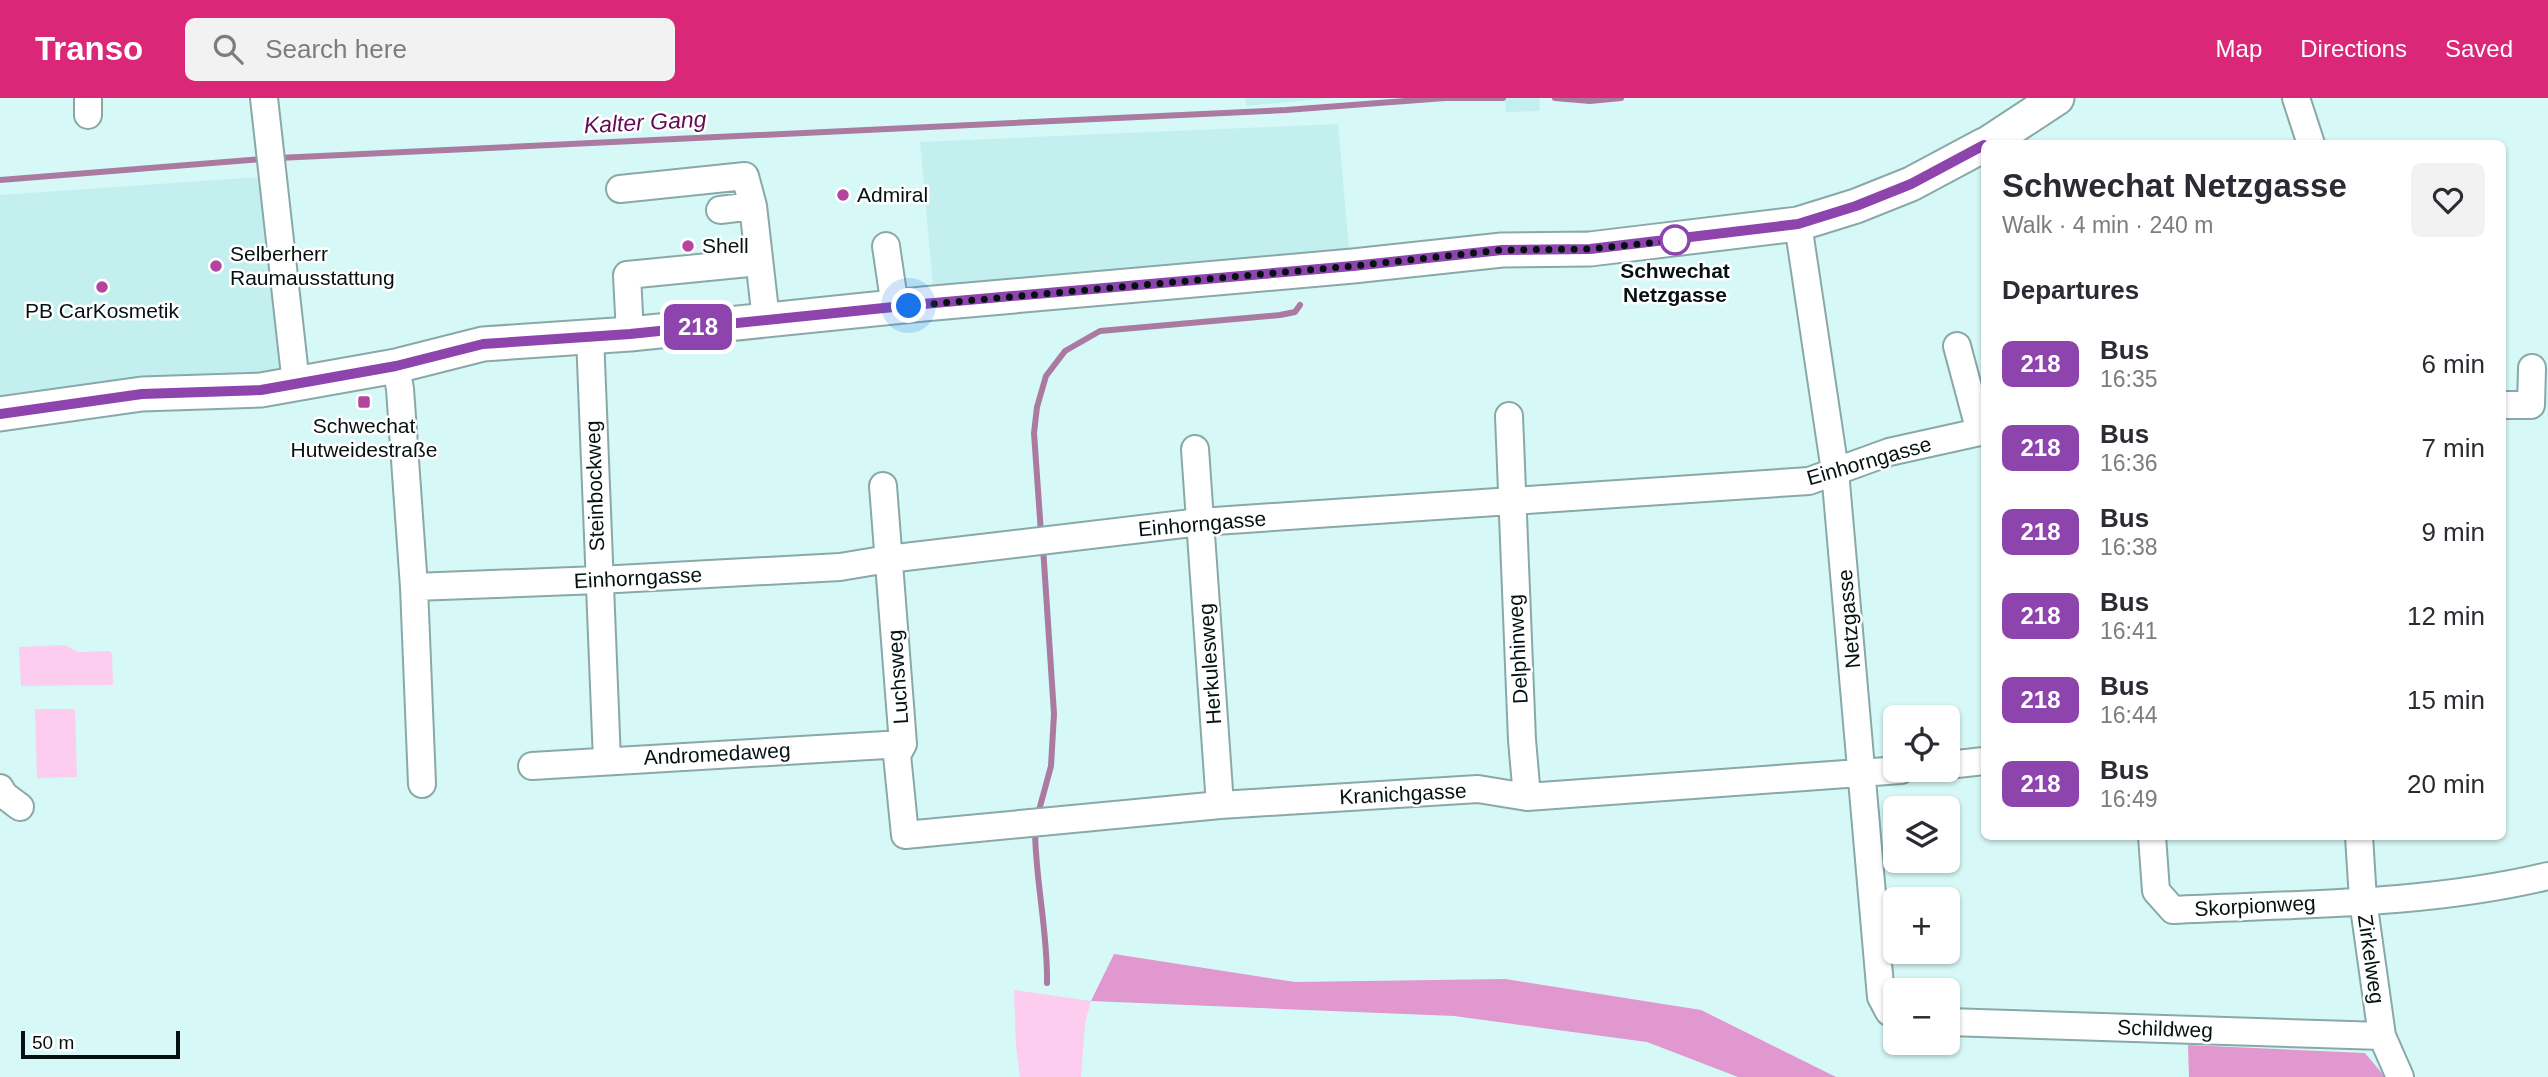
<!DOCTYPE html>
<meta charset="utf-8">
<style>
:root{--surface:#fff;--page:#f2f2f3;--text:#2b2b33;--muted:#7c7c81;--accent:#db2777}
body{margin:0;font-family:Arial,sans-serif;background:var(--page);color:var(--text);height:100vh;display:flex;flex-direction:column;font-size:26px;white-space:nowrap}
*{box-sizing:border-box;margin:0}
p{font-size:23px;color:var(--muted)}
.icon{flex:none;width:38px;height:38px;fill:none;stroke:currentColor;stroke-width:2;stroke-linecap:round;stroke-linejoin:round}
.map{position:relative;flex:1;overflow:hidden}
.sheet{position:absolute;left:1981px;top:42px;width:525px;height:700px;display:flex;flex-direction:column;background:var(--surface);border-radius:10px;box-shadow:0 2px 5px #0004}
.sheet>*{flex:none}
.badge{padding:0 14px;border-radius:10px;font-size:24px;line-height:46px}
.fabs{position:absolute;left:1883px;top:607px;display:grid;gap:14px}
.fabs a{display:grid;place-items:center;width:77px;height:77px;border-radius:10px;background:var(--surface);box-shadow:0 2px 5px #0004;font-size:35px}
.scale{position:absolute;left:21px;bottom:18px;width:159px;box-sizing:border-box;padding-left:7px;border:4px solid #061212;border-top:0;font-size:19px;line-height:24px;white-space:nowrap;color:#061212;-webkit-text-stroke:5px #fff;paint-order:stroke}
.you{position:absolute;width:35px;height:35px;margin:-18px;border:5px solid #fff;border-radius:50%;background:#1a73e8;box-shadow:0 0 0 10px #1a73e833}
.map>.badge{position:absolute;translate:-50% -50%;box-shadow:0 0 0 4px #fff}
h2{padding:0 21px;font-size:26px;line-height:63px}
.round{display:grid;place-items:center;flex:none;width:74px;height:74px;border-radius:10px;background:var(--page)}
.headline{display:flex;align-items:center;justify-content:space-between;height:119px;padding:0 21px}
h1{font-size:33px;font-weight:700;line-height:52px}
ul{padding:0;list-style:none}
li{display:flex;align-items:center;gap:21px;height:84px;padding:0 21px}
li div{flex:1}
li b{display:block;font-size:26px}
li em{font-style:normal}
li .badge{min-width:77px;font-weight:700;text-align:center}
header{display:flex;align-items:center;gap:42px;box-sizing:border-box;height:98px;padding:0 35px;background:var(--accent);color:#fff}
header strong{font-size:33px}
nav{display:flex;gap:38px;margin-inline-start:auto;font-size:24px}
.search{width:490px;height:63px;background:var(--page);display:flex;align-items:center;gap:18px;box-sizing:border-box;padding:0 24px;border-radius:10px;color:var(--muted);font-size:26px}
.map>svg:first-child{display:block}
</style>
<header>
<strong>Transo</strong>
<div class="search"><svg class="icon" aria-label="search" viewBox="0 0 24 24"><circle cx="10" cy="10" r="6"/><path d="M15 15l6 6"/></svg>Search here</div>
<nav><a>Map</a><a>Directions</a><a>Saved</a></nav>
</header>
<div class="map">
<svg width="2548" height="979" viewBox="0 0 2548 979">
<rect width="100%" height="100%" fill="#d6f8f7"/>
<!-- built -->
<path fill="#c3f0ef" d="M1245,0h85l-84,8z
M1505,0h34l1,13 -34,1z
M1338,26l12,136 -416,37 -14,-155z
M260,79l24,197 -284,40v-219z"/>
<!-- green -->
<path fill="#fdcdf0" d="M65,547l13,7 31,-1 3,3 1,31 -92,1 -2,-39z
M35,611h40l2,68 -40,1z
M1014,892l77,11 -6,22 -4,54h-61l-4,-31z"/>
<!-- forest -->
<path fill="#e098cf" d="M1114,856l181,28 210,-3 196,31 135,67h-98l-91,-35 -193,-26 -363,-15z
M2188,947l177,8 20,24h-196z"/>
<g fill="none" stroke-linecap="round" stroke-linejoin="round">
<!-- stream -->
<path stroke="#aa7aa1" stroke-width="6" d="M1555,0l35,3 31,-3
M278,60l1008,-48 159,-12h58
M0,82l263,-21
M1041,435l-7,-100 3,-26 9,-31 19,-25 35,-20 180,-16 15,-3 5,-7
M1038,716l13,-48 3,-52 -11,-167
M1035,730c0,52 13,103 12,155"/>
<defs>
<path id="minor" d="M264,0l32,286
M2296,0l15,46
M88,17v-17
M620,91l125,-13 8,30 13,114
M720,112l33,-4
M1798,126l37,247 46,526 8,15 6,3
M886,148l9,61
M630,236l-3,-59 132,-13
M590,238l17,425
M1957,248l23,86
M396,268l4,23 14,198 8,197
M2502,307h29l1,-37
M1509,318l13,324 5,57
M1195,351l25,356
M883,388l20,258 -6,11 8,80 315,-30 258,-16 49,8 374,-27
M414,489l185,-7 241,-13 48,-8 312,-37 609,-41 80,-29 95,-21
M1948,667l36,-4
M532,668l371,-22
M0,690l4,7 16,12
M2152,738l4,55 17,19c123,-6 255,-5 375,-34
M2359,738l4,64 19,136 18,41
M1948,924l434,14"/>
<path id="major" d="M1987,46l70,-46
M0,316l142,-20 119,-4 135,-24 87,-22 147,-10 293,-30 430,-38 149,-16 88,-1 208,-25 58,-18 55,-22 73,-39"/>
</defs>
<!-- minor casing -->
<use href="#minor" stroke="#88a9a8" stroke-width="30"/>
<!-- major casing -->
<use href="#major" stroke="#88a9a8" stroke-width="37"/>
<!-- minor -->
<use href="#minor" stroke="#fff" stroke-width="26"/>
<!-- major -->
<use href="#major" stroke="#fff" stroke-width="33"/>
</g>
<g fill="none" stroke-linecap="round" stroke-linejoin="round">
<defs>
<path id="line" d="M0,316l142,-20 119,-4 135,-24 87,-22 147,-10 293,-30 430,-38 149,-16 88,-1 208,-25 58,-18 55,-22 73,-39"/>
</defs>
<!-- line casing -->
<use href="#line" stroke="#fff" stroke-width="16"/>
<!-- line -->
<use href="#line" stroke="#8e44ad" stroke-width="10"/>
<!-- walk -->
<path stroke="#061212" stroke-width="7" stroke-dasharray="0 12.6" d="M909,208l444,-40 149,-16 88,-1 89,-9h-4"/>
</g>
<!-- markers -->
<g fill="#b544a0" stroke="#fff" stroke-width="2.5">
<circle cx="843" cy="97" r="7"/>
<circle cx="688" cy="148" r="7"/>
<circle cx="216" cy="168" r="7"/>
<circle cx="102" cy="189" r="7"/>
<rect x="357" y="297" width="14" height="14" rx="3.5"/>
</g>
<circle fill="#fff" stroke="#8e44ad" stroke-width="3.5" cx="1675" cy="142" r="14"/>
<g text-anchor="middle" stroke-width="5" stroke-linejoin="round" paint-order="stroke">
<!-- poi labels -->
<g font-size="21" fill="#061212" stroke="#fff" text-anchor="start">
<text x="857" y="104">Admiral</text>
<text x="702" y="155">Shell</text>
<text x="230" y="163">Selberherr<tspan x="230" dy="24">Raumausstattung</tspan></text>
<text x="102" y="220" text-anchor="middle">PB CarKosmetik</text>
<text x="364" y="335" text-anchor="middle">Schwechat<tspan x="364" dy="24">Hutweidestraße</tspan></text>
</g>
<!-- stop labels -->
<g font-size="21" font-weight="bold" fill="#061212" stroke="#fff">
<text x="1675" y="180">Schwechat<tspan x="1675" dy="24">Netzgasse</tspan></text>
</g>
<!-- street labels -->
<g font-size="21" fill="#061212" stroke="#fff">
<text transform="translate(1869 363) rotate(-16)" y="7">Einhorngasse</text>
<text transform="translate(595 388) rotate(-92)" y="7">Steinbockweg</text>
<text transform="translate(1202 426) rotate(-5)" y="7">Einhorngasse</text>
<text transform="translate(638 480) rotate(-3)" y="7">Einhorngasse</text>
<text transform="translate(1849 521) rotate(-95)" y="7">Netzgasse</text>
<text transform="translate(1518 551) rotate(-93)" y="7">Delphinweg</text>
<text transform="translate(1210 566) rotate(-94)" y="7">Herkulesweg</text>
<text transform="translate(898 579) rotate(-94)" y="7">Luchsweg</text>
<text transform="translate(717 656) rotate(-3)" y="7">Andromedaweg</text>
<text transform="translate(1403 696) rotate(-3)" y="7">Kranichgasse</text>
<text transform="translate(2255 808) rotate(-3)" y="7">Skorpionweg</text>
<text transform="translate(2371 861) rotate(82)" y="7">Zirkelweg</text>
<text transform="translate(2165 931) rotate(2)" y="7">Schildweg</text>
</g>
<!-- water labels -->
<g font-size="23" font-style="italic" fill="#630c55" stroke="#fff">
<text transform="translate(645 24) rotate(-3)" y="8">Kalter Gang</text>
</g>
</g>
</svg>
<div class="fabs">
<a><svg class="icon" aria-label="locate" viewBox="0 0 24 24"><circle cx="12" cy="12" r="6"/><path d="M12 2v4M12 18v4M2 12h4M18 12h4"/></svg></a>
<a><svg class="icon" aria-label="layers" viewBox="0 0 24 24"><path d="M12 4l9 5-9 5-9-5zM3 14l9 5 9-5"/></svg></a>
<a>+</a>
<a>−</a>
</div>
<div class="scale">50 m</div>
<div class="you" style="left:909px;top:208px"></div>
<b class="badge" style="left:698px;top:229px;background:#8e44ad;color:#fff">218</b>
<section class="sheet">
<div class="headline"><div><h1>Schwechat Netzgasse</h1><p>Walk · 4 min · 240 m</p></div><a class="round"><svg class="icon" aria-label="heart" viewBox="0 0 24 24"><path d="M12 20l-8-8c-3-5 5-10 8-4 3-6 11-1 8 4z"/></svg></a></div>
<h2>Departures</h2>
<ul>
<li><span class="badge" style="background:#8e44ad;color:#fff">218</span><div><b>Bus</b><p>16:35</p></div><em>6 min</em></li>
<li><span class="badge" style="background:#8e44ad;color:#fff">218</span><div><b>Bus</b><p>16:36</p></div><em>7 min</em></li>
<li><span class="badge" style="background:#8e44ad;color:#fff">218</span><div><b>Bus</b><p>16:38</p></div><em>9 min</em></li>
<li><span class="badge" style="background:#8e44ad;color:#fff">218</span><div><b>Bus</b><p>16:41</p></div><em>12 min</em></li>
<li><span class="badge" style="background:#8e44ad;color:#fff">218</span><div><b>Bus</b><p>16:44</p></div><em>15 min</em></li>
<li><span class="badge" style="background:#8e44ad;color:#fff">218</span><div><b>Bus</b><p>16:49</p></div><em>20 min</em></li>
</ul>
</section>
</div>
